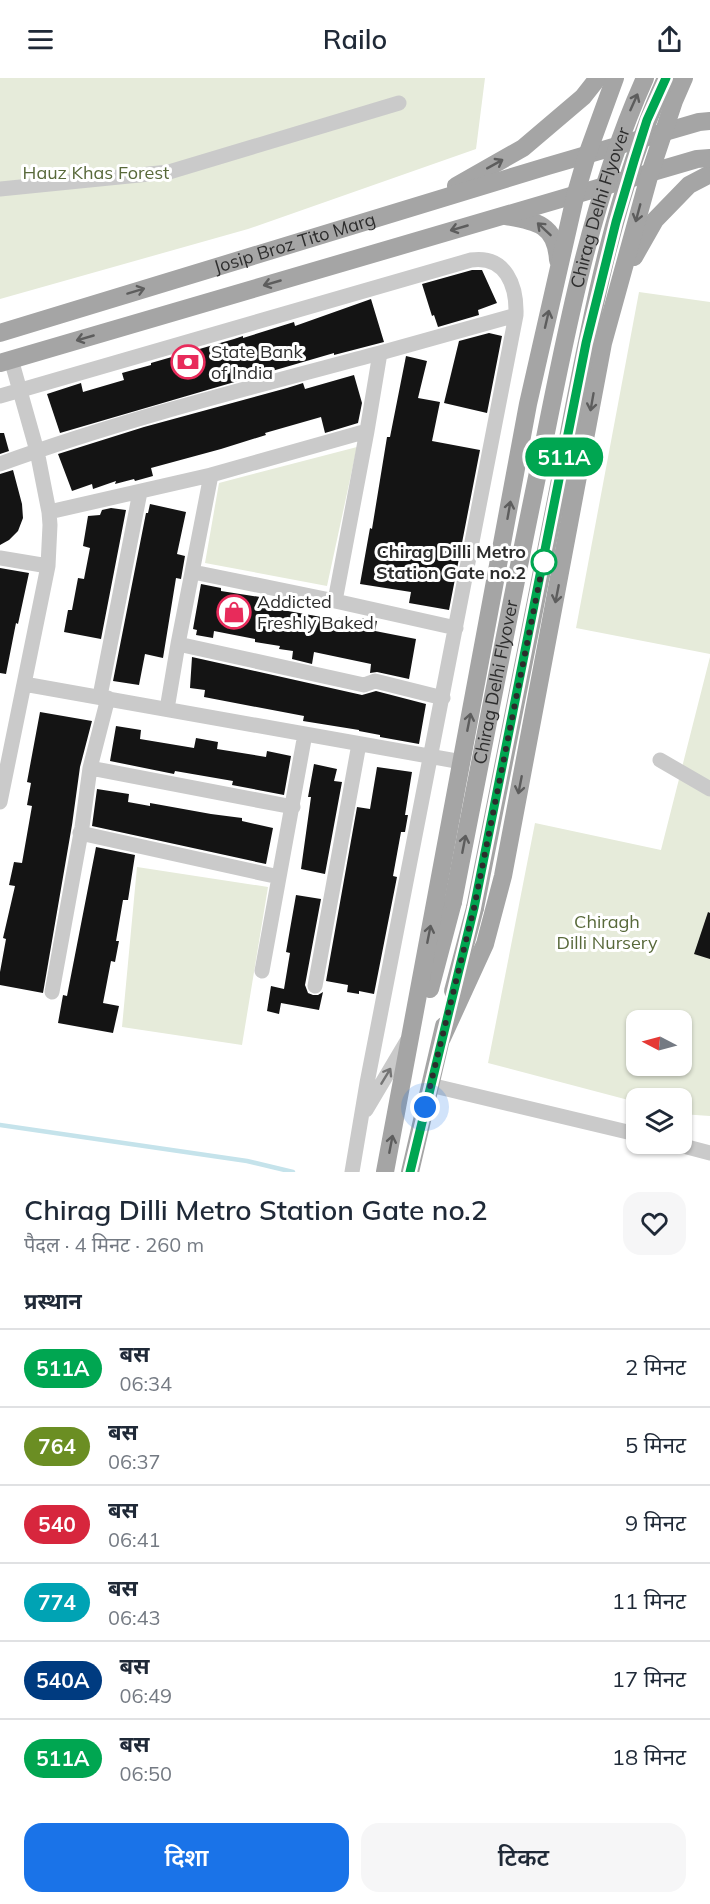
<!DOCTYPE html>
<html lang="hi">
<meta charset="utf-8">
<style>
:root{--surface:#fff;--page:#f6f6f7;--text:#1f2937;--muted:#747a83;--line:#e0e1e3;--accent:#1a73e8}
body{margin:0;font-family:Mulish,"Noto Sans Devanagari",sans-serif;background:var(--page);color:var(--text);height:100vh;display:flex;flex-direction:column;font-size:22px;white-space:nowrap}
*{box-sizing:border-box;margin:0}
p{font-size:20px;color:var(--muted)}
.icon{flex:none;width:33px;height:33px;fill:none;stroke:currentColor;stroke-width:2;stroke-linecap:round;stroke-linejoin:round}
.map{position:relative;height:1094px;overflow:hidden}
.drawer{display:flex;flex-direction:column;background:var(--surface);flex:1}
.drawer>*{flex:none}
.badge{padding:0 12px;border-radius:20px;font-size:21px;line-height:39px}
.needle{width:39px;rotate:276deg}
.fabs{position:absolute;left:626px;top:932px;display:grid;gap:12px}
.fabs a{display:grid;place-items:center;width:66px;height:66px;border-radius:12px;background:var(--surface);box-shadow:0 2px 4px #0004;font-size:30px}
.you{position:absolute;width:30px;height:30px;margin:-15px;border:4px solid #fff;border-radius:50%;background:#1a73e8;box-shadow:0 0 0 9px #1a73e833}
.map>.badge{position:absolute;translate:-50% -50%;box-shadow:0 0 0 3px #fff}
h2{padding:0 24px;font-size:22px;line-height:54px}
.round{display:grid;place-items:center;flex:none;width:63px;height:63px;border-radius:18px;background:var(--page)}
.head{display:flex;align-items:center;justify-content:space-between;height:102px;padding:0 24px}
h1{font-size:28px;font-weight:600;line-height:45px}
.cta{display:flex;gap:12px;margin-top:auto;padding:12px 24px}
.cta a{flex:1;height:69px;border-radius:18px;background:var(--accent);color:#fff;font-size:24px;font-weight:600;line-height:69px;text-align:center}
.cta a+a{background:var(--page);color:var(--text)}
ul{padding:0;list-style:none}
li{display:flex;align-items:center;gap:18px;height:78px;padding:0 24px;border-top:2px solid var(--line)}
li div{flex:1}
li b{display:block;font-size:22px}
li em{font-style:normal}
li .badge{min-width:66px;font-weight:700;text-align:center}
header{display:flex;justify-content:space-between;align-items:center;height:78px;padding:0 24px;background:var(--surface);font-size:27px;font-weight:600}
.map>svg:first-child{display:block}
</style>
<header><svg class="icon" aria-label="menu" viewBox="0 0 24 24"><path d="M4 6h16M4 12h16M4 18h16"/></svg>Railo<svg class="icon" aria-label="share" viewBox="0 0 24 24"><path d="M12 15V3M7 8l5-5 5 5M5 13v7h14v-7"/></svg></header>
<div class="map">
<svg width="710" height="1094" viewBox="0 0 710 1094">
<rect width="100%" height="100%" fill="#fff"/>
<!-- green -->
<path fill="#e6ebda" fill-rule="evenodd" d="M0,0h485l-9,71 -228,80 -248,70z
M639,214l71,10v352l-134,-26z
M357,369l-30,139 -122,-23 14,-80z
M710,579v459l-29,-2v-16h-45v4l-148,-39 47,-240 126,27zM636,942h45v45h-45z
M137,789l131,20 -26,158 -120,-18z"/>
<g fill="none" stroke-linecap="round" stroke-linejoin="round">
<!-- stream -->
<path stroke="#c5e3eb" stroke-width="4.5" d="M0,1047l247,36 46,11"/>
</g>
<!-- building -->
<path fill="#141414" d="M472,192h10l15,33 -19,7 1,5 -41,12 -4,-12 -2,1 -10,-32z
M371,221l13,43 -50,13v-2l-274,80 -13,-39 34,-11 2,9 41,-12 -2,-7 29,-8v-2l83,-24 9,-3v2l51,-16 1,4z
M489,255l13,3 -15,77 -43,-10 15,-62z
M406,278l21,5 -9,37 22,4 -8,39 48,9 -31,160 -40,-7 2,-11 -51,-8 10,-56 2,1 15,-92h3z
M354,297l8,28 -4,20 -33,10 -4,-16 -56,16 1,2 -45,14 -70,19 2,8 -18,5 -1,-2 -19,5 1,-3 -23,8 -1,-5 -20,7 -14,-37 86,-27 143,-39 16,-5 2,6z
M0,355h4l5,18 -9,3z
M13,392l9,34 1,14 -5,13 -9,9 -9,5v-71z
M150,426l36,8 -9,42 8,2 -4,23 -5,-1 -13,80 -18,-4 -6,31 -26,-4 33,-168h2z
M111,430l15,2 -25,129 -37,-7 4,-22h4l6,-32 6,1 6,-31 -7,-2 5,-30 12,-1 2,-5z
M0,490l29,5 -11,51 -2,-1 -10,51 -6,-1z
M201,506l20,4v3l39,6v5l18,3 -1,4 61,11v-3l21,5 1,-4 17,3 -2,10 41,8 -7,40 -32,-7 -7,1 1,-9 -57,-12 -2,12 -20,-5 1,-8 -14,-2 1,-3 -25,-4v-3l-41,-8 -1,7 -17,-3 1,-5 -4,-1z
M192,579l170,38 14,-4 50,13 -7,40 -39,-7v-2l-21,-4v-1l-56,-9 1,-5 -100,-19 1,-7 -15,-2z
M40,634l52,9 -12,46 -8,58 -29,168 -43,-8v-13l6,-33 -3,-1 12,-52 -6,-1 5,-23 8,1 10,-57 -5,-1 4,-22 -4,-1z
M116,648l25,4 -1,9 54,9 2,-10 22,4 -1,7 49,8 1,-6 24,5 -7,39 -52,-10 1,-4 -58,-10 -1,3 -64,-13z
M314,686l23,5 -3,12 8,1 -17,92 -24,-5 10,-72h-3z
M377,689l35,5 -7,43h3l-3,17h-4l-8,44 4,1 -23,117 -15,-3v3l-12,-2 1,-7 -22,-4 31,-174 13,2z
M97,711l32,5 -1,8 22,4v-3l61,11 31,4v3l31,7 -7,36 -174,-38z
M96,769l39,8 -7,45h-5l-7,41h3l-4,21 -4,-1 -8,42 16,3 -6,27 -55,-10 5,-28 4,1z
M296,817l25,4 -16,86 3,8 5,2h5l5,-3 -4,18 -38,-7 -2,11 -12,-3 4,-25 13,3 6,-36 -4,-1z
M708,834l2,1v46l-16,-5z"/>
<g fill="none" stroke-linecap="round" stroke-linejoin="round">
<!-- minor -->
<path stroke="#cacaca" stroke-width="15" d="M0,111l169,-17 230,-69
M0,318l471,-136c35,-5 46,26 45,55l-149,768 -15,89
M367,353l13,-78 136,-38
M0,386c124,-45 253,-77 380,-111
M211,397l156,-44 -32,170 121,27
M49,434l162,-37 -33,169 -11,65
M0,480l48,8
M193,494l142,29
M178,566l186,41 11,-4 68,17
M24,606l438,78
M100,618l40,-204
M660,682l50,29
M90,690l203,39
M0,724l48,-236 2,-41 -1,-13 -12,-61 -26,-92
M80,755l199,44
M262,893l43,-237
M315,908l44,-242
M52,914l30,-165 8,-59 18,-70
M430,1007l206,49
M366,1032l41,-69
M672,1065l38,10"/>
<!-- major -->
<g stroke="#a5a5a5" stroke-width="18">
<path d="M456,108l67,-38 60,-51 15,-19"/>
<path d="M506,138c31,5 50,9 52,44"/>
<path d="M634,179l21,-37 34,-35 21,-11"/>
<path id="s1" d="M0,255l548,-167 151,-44 11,-1"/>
<path d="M0,285l697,-204 13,-1"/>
<path d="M430,911l23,-87"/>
<path d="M453,913l22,-83"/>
<path d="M442,960l43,-94 18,-68 100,-533 47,-170 24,-72 10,-23"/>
<path d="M385,1094l143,-768 48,-211 11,-38 28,-77"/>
<path d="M410,1094l34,-146"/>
</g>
<!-- major-bridge -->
<g stroke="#a5a5a5" stroke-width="18">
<path id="s2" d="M453,824c29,-150 58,-300 89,-449 25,-127 50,-257 103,-375"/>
<path d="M475,830c27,-139 56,-279 83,-418 27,-137 50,-285 108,-412"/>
</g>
</g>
<!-- one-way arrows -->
<defs><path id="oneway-shaft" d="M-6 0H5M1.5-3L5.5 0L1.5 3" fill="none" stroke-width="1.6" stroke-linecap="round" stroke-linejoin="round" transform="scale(1.5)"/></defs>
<g stroke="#5d5d5d">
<use href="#oneway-shaft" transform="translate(634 24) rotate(-66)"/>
<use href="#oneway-shaft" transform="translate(495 86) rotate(-29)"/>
<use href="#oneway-shaft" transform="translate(638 135) rotate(105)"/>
<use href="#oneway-shaft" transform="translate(459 150) rotate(164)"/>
<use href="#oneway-shaft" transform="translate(544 151) rotate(-137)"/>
<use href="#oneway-shaft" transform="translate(272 205) rotate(164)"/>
<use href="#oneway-shaft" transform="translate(136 213) rotate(-17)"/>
<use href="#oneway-shaft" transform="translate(547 241) rotate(-77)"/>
<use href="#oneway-shaft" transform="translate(85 260) rotate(164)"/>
<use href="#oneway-shaft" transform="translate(592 324) rotate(100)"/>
<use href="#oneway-shaft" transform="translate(509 432) rotate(-80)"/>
<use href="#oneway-shaft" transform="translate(557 516) rotate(101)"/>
<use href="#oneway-shaft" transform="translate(469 644) rotate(-79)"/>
<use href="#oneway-shaft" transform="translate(520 707) rotate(101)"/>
<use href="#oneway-shaft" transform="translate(464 766) rotate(-79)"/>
<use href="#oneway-shaft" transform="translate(429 856) rotate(-79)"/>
<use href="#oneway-shaft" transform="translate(391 1066) rotate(-79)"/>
</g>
<use stroke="#747474" href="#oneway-shaft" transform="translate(386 998) rotate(-59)"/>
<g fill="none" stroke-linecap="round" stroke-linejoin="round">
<defs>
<path id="line" d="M410,1094l64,-264 112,-565 30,-121 18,-61 13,-41 19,-42"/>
</defs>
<!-- line casing -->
<use href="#line" stroke="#fff" stroke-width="14"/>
<!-- line -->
<use href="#line" stroke="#00a651" stroke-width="9"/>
<!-- walk -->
<path stroke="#2d2d2d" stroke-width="6" stroke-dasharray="0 10.8" d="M425,1029l49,-199 70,-349v3"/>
</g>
<!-- icons -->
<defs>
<symbol id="bank-ring" viewBox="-11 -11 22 22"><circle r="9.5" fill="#fff" stroke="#e82b5b" stroke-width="1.5"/><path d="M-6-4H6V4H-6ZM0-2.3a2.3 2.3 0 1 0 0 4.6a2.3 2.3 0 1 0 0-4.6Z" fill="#e82b5b"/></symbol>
<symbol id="shop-ring" viewBox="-11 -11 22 22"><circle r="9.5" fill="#fff" stroke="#e82b5b" stroke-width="1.5"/><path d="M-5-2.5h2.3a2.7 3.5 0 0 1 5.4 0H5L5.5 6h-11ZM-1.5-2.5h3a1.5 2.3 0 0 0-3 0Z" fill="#e82b5b"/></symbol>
</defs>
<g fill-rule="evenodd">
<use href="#bank-ring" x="169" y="265" width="38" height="38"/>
<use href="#shop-ring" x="215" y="515" width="38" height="38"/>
</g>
<!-- markers -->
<circle fill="#fff" stroke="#00a651" stroke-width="3" cx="544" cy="484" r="12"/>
<g text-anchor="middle" stroke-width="6" stroke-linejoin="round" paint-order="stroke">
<!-- park labels -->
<g font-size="18" fill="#58693a" stroke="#fff">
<text x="96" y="101">Hauz Khas Forest</text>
<text x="607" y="850">Chiragh<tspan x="607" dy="21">Dilli Nursery</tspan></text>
</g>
<!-- street labels -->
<g font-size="18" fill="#2d2d2d" stroke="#fff">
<text dy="6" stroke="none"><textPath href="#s2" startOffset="710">Chirag Delhi Flyover</textPath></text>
<text dy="6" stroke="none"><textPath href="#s1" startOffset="308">Josip Broz Tito Marg</textPath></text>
<text dy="6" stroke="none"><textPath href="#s2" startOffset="224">Chirag Delhi Flyover</textPath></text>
</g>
<!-- poi labels -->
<g font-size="18" fill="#2d2d2d" stroke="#fff" text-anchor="start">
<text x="211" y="280">State Bank<tspan x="211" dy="21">of India</tspan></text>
<text x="257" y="530">Addicted<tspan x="257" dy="21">Freshly Baked</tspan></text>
</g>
<!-- stop labels -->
<g font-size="18" font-weight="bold" fill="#2d2d2d" stroke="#fff" text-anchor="end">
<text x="526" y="480">Chirag Dilli Metro<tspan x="526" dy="21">Station Gate no.2</tspan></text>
</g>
</g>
</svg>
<div class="fabs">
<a><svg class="needle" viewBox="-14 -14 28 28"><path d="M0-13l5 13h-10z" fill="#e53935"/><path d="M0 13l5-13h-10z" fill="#747a83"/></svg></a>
<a><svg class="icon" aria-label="layers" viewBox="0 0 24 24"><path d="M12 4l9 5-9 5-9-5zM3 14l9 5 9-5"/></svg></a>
</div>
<div class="you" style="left:425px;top:1029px"></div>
<b class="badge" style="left:564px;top:379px;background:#00a651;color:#fff">511A</b>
</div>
<section class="drawer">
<div class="head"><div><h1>Chirag Dilli Metro Station Gate no.2</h1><p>पैदल · 4 मिनट · 260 m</p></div><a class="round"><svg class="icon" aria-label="heart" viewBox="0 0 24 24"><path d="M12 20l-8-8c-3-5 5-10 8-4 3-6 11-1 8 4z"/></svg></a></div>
<h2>प्रस्थान</h2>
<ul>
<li><span class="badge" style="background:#00a651;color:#fff">511A</span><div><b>बस</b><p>06:34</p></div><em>2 मिनट</em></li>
<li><span class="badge" style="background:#6b8e23;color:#fff">764</span><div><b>बस</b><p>06:37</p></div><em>5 मिनट</em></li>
<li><span class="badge" style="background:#d7263d;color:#fff">540</span><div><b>बस</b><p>06:41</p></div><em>9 मिनट</em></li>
<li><span class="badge" style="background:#00a3b4;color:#fff">774</span><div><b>बस</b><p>06:43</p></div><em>11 मिनट</em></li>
<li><span class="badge" style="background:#003b80;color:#fff">540A</span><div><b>बस</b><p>06:49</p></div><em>17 मिनट</em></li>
<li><span class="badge" style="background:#00a651;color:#fff">511A</span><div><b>बस</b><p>06:50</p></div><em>18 मिनट</em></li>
</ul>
<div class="cta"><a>दिशा</a><a>टिकट</a></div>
</section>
